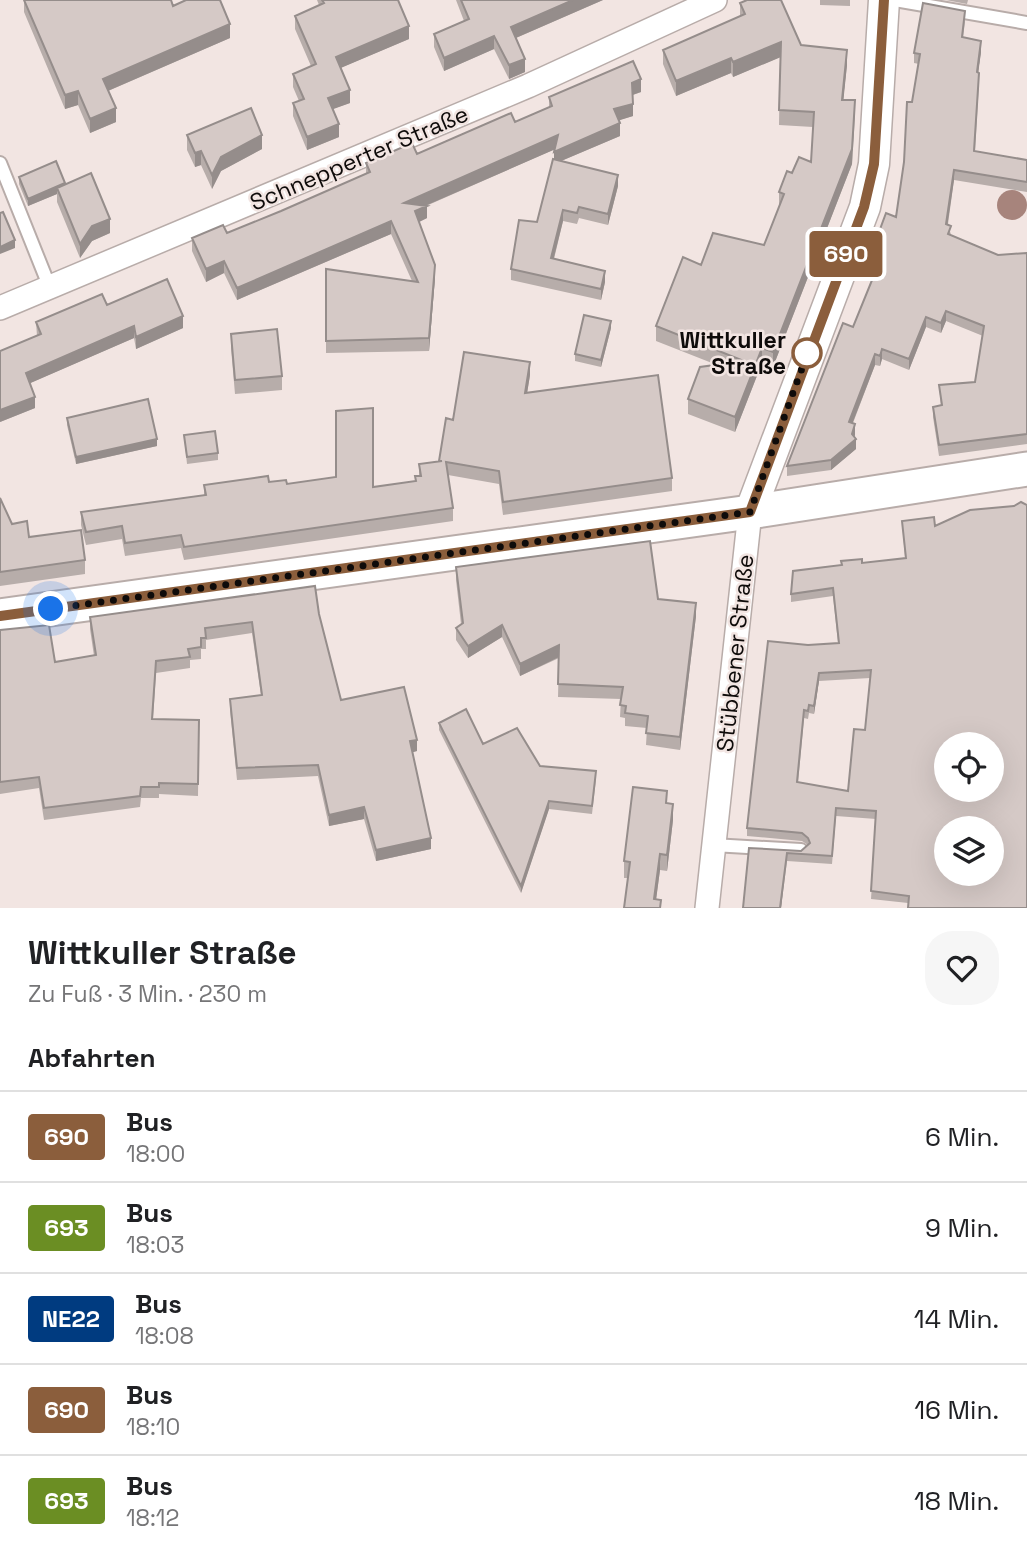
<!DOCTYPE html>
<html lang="de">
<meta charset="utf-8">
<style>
:root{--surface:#fff;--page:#f6f6f6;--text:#202124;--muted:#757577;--line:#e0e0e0}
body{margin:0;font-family:"Space Grotesk",sans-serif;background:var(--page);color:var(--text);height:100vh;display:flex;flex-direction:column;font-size:26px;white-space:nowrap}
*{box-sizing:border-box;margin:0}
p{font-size:23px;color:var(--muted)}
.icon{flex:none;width:38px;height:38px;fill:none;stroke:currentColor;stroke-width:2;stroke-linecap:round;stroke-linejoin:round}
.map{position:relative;height:908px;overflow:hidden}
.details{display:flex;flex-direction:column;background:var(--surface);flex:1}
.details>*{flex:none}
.badge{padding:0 14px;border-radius:5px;font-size:24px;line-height:46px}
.fabs{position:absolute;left:934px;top:732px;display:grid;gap:14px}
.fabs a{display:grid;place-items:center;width:70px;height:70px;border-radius:50%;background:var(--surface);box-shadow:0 7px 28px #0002;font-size:35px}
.you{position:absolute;width:35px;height:35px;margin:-18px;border:5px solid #fff;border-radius:50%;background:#1a73e8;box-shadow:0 0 0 10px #1a73e833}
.map>.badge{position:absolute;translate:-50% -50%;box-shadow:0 0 0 4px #fff}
h2{padding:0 28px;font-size:26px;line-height:63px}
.round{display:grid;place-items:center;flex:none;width:74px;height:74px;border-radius:28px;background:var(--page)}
.headline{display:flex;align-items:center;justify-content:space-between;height:119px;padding:0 28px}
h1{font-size:33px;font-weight:700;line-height:52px}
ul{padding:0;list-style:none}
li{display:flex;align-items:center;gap:21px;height:91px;padding:0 28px;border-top:2px solid var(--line)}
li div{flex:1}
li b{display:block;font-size:26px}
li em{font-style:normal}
li .badge{min-width:77px;font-weight:700;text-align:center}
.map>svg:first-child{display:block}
</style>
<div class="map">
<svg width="1027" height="908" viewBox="0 0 1027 908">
<rect width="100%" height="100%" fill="#f2e5e2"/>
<!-- water -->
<path fill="#a7847c" d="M997 205a15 15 0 1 1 30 0a15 15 0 1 1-30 0Z"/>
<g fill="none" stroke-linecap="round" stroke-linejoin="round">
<defs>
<path id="service" d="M895,0l132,23
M0,163l50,125
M713,845l88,5"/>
<path id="minor" d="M0,308l528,-222 187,-86
M707,908l43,-396"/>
<path id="tertiary" d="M750,512l115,-305 9,-43 10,-164"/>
<path id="secondary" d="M0,616l750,-104 277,-43"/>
</defs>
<!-- service casing -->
<use href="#service" stroke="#b8aca9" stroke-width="16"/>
<!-- minor casing -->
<use href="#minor" stroke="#b8aca9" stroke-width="26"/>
<!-- tertiary casing -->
<use href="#tertiary" stroke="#b8aca9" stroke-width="33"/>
<!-- secondary casing -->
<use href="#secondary" stroke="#b8aca9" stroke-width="37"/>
<!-- service -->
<use href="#service" stroke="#fff" stroke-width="12"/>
<!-- minor -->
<use href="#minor" stroke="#fff" stroke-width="23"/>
<!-- tertiary -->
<use href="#tertiary" stroke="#fff" stroke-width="30"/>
<!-- secondary -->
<use href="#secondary" stroke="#fff" stroke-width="33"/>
</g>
<!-- wall -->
<path fill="#b7adaa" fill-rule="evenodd" d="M24,0h147l2,6 57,32 -122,53 8,31 -26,11 -12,-28 -13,4 -41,-97z
M317,0h81l11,39 -69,29 10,35 -18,6 7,28 -32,13 -14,-34v-13l6,-2 -6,-14v-13l18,-8 -16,-37v-13l24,-11z
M456,0h147l-87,38 9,34 -16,7 -15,-30 -50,22 -10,-24v-13l30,-13z
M820,0h30v6l-30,-1z
M946,0h22l-1,4z
M740,3l61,42 46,20 -4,35 12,15 -3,49 -79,203 -11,-4 -27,69 -47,-18v-15l29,-34 -61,-24v-15l45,-61 63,-20 15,-38v-15l13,-19 19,-11 2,-35 -34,-2 1,-68 -47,20 -2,-4 -55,23 -13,-32v-14l77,-34z
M965,21l-2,17 18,14 -3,20 1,11 -4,68 52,9v32l-73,-12 -6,44 3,11 47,20 29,-2v191l-88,12 -6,-39v-10l8,-1 -2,-21 36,-3 8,-46 -37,-15 -5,12 -15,-6 -17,43 -27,-11 -2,7 -5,-1 -22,58 3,26 -25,21 -44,6v-10l66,-139 22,-55 -6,-3v-10l27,-42 23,-153 -5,-1v-10z
M641,92l-8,3v21l-14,4 1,16 -59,25 57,25 -10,39 -29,-7 -2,6 -14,-3 -9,38 51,23 -4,18 -90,-20v-11l26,-47 17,-63 1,-10 -129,57 1,12 -8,4 16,56 -6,73 -103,2v-84l86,12 -21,-47 -154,66 -13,-27 -18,9 -14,-31v-13l35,-5 54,-22 85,-37v-11l51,-9 98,-32 34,-15v-10z
M187,135l75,14 -41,22 -9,18 -11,-24 -6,2 -8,-17z
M19,177l46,6 45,50 -18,8 -12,17 -23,-56v-8l-29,12 -9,-22z
M107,305l76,23 -47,21 -2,-11 -104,45 5,25 -35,14 37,-86 -1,-14z
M611,328l-10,39 -26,-6v-7z
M231,334l51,42v14l-47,4 -4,-46z
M530,375l-3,18 145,85v13l-169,24 -4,-31 -51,-9 5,33v13l-269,39 -3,-12 -56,8 -3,-17 -36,6 -5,-20v-13l123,-17v-10l65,-3 18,2 86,3 42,-6v-5h4v-12l20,-3 14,-41z
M67,418l90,28 -81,18 -9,-39z
M184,435l34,18v7l-31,4z
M0,498l12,26 17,13 56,23v14l-85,12z
M934,517l-26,386 -37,-4 5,-80 -40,-3 -4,48 -45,-3 -6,47h-38l6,-60 52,3 7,-6 -6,-4 -55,-5v-8l61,-183 30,-2 -5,-47 -42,6v-8l50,-28v-5l21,2 43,-5 -3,-37zM870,678l-5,52 -17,61 -50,-8 6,-65 4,1 1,-6 5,1 5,-33z
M456,567l202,32 38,17 -16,134 -34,-5 1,-17 -22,-2v-8l-5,-1 1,-18 -63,-2 1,-39 -39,18 -18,-39 -34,21 -12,-18v-12l5,-4 -5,-44z
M319,614l22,86 76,51 -5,1 19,97 -55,12 -12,-42 -35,7 -11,-50 -81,4 -7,-70v-11l31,-4 -9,-62 -46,7v9h-5v10l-11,1v8l-34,5 -3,46 46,1 -1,76 -39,-2v4h-18l-1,9 -96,13 -5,-32 -39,6v-164l55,32 39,-6 -4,-27v-12z
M439,723l44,21 57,22 56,13 -4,35 -43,-5 -28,84 -82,-163z
M667,803l6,17 -6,51 -7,-1 -4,29 5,9 -33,-30h-4v-17z"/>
<!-- shaded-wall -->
<path fill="#958d8b" d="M573,0h30l-92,40v-13z
M230,24v14l-127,55v-14z
M409,26v13l-73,31v-13z
M494,36v13l-50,22v-13z
M981,41v11l-4,30v-10z
M781,42v15l-48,20v-15z
M847,50v15l-5,49v-14z
M731,58v15l-55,23v-15z
M525,59v13l-16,7v-14z
M641,79v13l-9,3v-12z
M350,90v13l-22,8v-13z
M78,91v14l-13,4v-14z
M855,100l-3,64 -79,203v-15z
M633,104v12l-19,6v-13z
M116,108v14l-26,11v-14z
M620,123v13l-66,28v-12z
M339,124v13l-32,13v-13z
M262,135v14l-41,22 -9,18v-14l9,-18z
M558,135v13l-154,67v-12z
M201,151v14l-6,2v-14z
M954,170v10l-8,54v-10z
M618,175v11l-10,39v-11z
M65,183l-8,5v6l-29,12v-7z
M427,206v12l-12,6v-13z
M563,210v11l-12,48v-11z
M110,219v14l-18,8 -12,17v-14l12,-18z
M391,221v13l-154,66v-12z
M15,240v8l-15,6v-7z
M224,261v12l-18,9v-13z
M435,265v13l-6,73v-13z
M605,271v11l-4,18v-11z
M946,311v10l-5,12v-10z
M183,316v12l-47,21v-12z
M926,317v10l-17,43v-11z
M611,321v7l-10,39v-7z
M134,326v12l-108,47v-12z
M762,348v15l-27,69v-15z
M882,349v10l-2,7v-10z
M875,354v11l-26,67v-10z
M530,362v13l-5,31v-13z
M35,397v11l-35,14v-12z
M855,424v11l-2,7 3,-3v10l-25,21v-10l21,-26z
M157,439v7l-81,18v-7z
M696,603v13l-16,134v-13z
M502,625v12l-34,21v-12z
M559,645v12l-39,19v-12z
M819,673v8l-5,33v-8z
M417,740v11l-7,2v-12z
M549,801v8l-28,84v-7z
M673,804v16l-6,51v-16z
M364,807v12l-35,7v-11z
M431,838v11l-55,12v-11z
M787,853l-6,55h-1z
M660,854v16l-5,38 -1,-9z"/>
<!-- building -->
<path fill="#d5c9c6" stroke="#958d8b" stroke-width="2" fill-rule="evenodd" d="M24,0h147l2,6 13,-6h34l10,24 -127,55 13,29 -26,11 -12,-28 -13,4z
M322,0h76l11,26 -73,31 14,33 -22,8 11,26 -32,13 -14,-34 11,-4 -11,-25 23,-10 -21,-48 29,-13z
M461,0h112l-62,27 14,32 -16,6 -15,-29 -50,22 -10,-24 35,-15z
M747,0h34l20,45 46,5 -5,50h13l-3,49 -79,203 -11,-4 -27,69 -47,-18 12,-32 44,-6 -88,-35 27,-69 18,8 12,-32 51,12 20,-51 -5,-2 8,-21 5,2 7,-16 12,5 3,-50 -35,-2 2,-68 -48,20 -2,-4 -55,23 -13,-31 82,-36 -5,-11z
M923,3l42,8 -3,26 19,4 -4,31 2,1 -5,78 53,9v22l-73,-12 -8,54 5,2 -3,8 50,21 29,-2v181l-88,11 -6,-38 9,-2 -3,-20 36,-3 9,-56 -38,-15 -5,12 -15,-6 -17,42 -27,-10 -2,7 -5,-2 -26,68 6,2 -3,10 4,5 -25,21 -44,6 56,-143 10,4 26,-64 -10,-4 17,-46 10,4 8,-55 3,-60h5l8,-48 -6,-1z
M633,61l8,18 -9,4 1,21 -19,5 6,14 -66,29 4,-17 -154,68 23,3 -12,5 20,54 -6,73 -103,3v-72l92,13 -27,-61 -154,67 -13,-27 -18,8 -14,-31 31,-13 4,8 54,-22 89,-39 -4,-9 46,-20 5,11 94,-41 4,9 37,-16 -3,-9z
M251,108l11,27 -41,22 -9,18 -11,-24 -6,2 -8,-18z
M553,159l65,16 -10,39 -29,-7 -2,6 -14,-3 -12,48 54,13 -4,18 -90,-20 8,-49 18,2z
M56,161l9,22 -37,16 -9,-22z
M91,173l19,46 -18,7 -12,18 -23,-56z
M3,212l12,28 -15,7v-34z
M167,279l16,37 -47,21 -2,-11 -108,47 9,24 -35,13v-59l41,-17 -5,-12 66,-28 5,11z
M584,315l27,6 -10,39 -26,-6z
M277,329l5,47 -47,4 -4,-46z
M464,352l66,10 -5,31 133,-18 14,103 -169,24 -4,-31 -53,-9 7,46 -269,39 -3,-12 -56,8 -3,-17 -36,6 -5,-20 125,-17 -2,-10 64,-9 1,6 17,-2 1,4 49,-7v-66l37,-3v79l43,-6 -1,-5h6l-2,-12 23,-3h-3l7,-43 7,2z
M148,399l9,40 -81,18 -9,-39z
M215,431l3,22 -31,4 -3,-22z
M0,498l12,26 15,-3 2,16 52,-7 4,30 -85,12z
M1021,502l6,3v403h-119l1,-12 -38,-5 5,-80 -40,-3 -4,48 -45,-3 -7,55h-37l6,-60 52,3 9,-8 -2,-5 -6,-5 -55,-5 21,-187 40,4 31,-2 -6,-55 -42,6 2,-23 49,-6 -1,-4 21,-2v4l44,-5 -4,-37 32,-4 1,9 35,-16 44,-4zM871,670l-6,60 -11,-1 -6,62 -51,-9 7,-72 4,1 1,-6 5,1 5,-33zM947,744h45v45h-45zM947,828h45v45h-45z
M650,541l8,58 38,4 -16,134 -34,-4 2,-17 -23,-3 1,-7 -6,-1 3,-18 -65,-3 1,-39 -39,19 -18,-39 -34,21 -12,-18 7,-5 -7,-56z
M315,586l4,28 22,86 63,-13 13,53 -7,1 21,97 -55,12 -12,-43 -35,8 -11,-50 -81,3 -7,-69 32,-4 -10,-73 -47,6 1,10h-5v9l-13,2 2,8 -34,4 -4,58 47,1 -1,64 -39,-1v4h-18l-1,9 -96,12 -5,-31 -39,5v-152l49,-5 6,37 41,-7 -6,-38z
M466,709l17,35 34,-16 23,38 56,5 -4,35 -43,-5 -28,85 -82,-163z
M633,787l34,4 -1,12 7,1 -6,51 -7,-1 -6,45 7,1 -1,8h-36l6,-46 -6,-1z"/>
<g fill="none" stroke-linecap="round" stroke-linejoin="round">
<defs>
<path id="line" d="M0,616l750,-104 114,-305 10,-43 10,-164"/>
</defs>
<!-- line casing -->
<use href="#line" stroke="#fff" stroke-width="16"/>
<!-- line -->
<use href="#line" stroke="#8b5e3c" stroke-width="10"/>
<!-- walk -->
<path stroke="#0e0b0a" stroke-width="7" stroke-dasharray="0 12.6" d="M51,609l699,-97 60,-166 -3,7"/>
</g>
<!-- markers -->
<circle fill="#fff" stroke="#8b5e3c" stroke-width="3.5" cx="807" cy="353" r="14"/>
<g text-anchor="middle" stroke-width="5" stroke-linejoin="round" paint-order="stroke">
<!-- street labels -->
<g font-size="23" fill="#0e0b0a" stroke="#f2e5e2">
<text transform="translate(359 158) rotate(-23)" y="8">Schnepperter Straße</text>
<text transform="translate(735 653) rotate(-84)" y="8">Stübbener Straße</text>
</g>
<!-- stop labels -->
<g font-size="23" font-weight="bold" fill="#0e0b0a" stroke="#f2e5e2" text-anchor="end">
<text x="786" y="348">Wittkuller<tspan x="786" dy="26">Straße</tspan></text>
</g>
</g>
</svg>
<div class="fabs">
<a><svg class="icon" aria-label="locate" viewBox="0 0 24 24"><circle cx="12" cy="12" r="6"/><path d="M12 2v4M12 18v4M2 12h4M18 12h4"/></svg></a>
<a><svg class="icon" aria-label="layers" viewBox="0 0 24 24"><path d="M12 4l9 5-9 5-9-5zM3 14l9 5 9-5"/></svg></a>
</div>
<div class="you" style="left:51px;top:609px"></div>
<b class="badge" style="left:846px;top:254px;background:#8b5e3c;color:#fff">690</b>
</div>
<section class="details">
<div class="headline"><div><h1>Wittkuller Straße</h1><p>Zu Fuß · 3 Min. · 230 m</p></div><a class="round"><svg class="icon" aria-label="heart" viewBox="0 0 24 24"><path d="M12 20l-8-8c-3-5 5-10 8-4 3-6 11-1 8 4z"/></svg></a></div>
<h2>Abfahrten</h2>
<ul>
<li><span class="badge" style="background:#8b5e3c;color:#fff">690</span><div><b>Bus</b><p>18:00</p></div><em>6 Min.</em></li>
<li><span class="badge" style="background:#6b8e23;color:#fff">693</span><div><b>Bus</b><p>18:03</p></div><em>9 Min.</em></li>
<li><span class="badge" style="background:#003b80;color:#fff">NE22</span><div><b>Bus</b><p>18:08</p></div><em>14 Min.</em></li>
<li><span class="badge" style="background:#8b5e3c;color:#fff">690</span><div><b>Bus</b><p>18:10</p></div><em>16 Min.</em></li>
<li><span class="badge" style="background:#6b8e23;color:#fff">693</span><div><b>Bus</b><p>18:12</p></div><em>18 Min.</em></li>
</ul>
</section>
